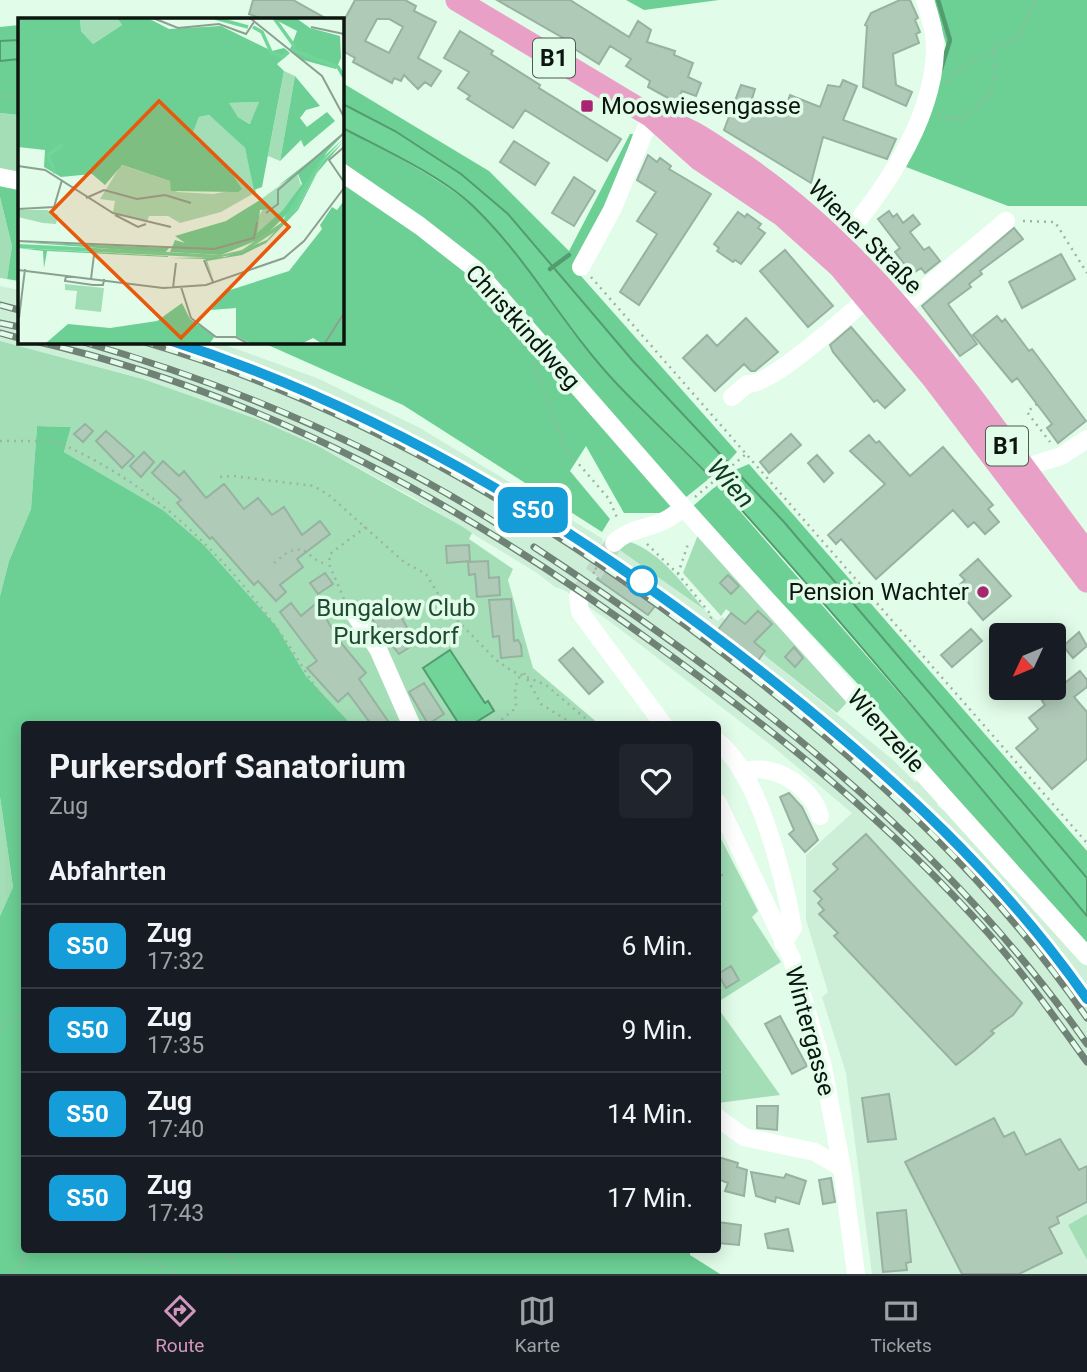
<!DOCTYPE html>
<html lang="de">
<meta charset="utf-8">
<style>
:root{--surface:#171b24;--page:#20242c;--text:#f1f3f6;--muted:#9ea1a6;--line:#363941;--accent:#d096bb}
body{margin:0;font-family:Roboto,sans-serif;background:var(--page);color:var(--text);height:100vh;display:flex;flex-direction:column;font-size:26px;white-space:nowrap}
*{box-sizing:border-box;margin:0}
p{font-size:23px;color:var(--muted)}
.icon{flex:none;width:38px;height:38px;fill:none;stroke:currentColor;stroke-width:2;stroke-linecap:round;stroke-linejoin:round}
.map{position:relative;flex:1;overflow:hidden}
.side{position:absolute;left:21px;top:721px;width:700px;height:532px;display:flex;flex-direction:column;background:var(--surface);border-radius:7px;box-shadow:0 4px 18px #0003}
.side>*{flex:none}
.badge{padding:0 14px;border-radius:10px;font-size:24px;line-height:46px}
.needle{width:46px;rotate:226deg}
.tools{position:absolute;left:989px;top:623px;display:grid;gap:14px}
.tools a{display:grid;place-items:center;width:77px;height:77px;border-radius:7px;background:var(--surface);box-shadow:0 4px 18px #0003;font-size:35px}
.map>.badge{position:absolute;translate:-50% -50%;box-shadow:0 0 0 4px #fff}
h2{padding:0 28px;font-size:26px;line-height:63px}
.round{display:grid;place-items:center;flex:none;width:74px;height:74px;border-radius:7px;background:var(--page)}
.head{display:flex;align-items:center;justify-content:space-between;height:119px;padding:0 28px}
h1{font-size:33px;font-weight:700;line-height:52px}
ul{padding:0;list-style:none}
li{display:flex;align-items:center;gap:21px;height:84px;padding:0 28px;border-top:2px solid var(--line)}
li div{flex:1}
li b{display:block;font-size:26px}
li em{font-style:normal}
li .badge{min-width:77px;font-weight:700;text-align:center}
.tab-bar{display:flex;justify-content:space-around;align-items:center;height:98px;border-top:2px solid var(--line);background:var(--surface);font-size:19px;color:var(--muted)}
.tab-bar a{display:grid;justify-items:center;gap:4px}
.tab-bar .current{color:var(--accent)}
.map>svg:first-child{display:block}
</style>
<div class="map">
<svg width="1087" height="1274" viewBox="0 0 1087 1274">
<rect width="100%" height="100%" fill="#e1fce9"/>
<!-- built -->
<path fill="#cdefd8" d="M0,286l19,4v51h195l103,37 103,50 183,111 -1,4 11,9 4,-4 20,12 81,61 4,-4 45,35 -3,3 129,105 22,22 5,-3 19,23 -2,3 14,11 136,150v248l-19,11 19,35v14h-215l-26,-201 -24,-76 6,-5 -22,-72v-65l46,-42 -81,-68 -159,-122 -48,-33 -9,-3 -18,-14 -123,-75 -96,-52 -61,-27 -114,-40 -143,-38z"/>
<!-- green -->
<path fill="#a3deb7" d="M0,113l19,2v70l-19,-2z
M0,197l12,49 -5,33 -7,-1z
M0,341l143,38 114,40 61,27 145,81 9,6 -3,6 44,30 -5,11 25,88 66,56h-248l-45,-48 -29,-49 -73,-82 -41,-35 -99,-58 7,-25 -34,-1 -6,83 -22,52 -9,35z
M701,527l151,170 -15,16 -73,-58 2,-4 -24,-19 5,-7 -21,-16 -5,7 -38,-43z
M630,542c32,11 54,44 76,69l-89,-63z
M0,797l13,90 -13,29z
M718,833l40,78 -6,6 29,45 -63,40z
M718,1004l2,7 60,84 -62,8z
M1087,1214v46l-19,-35z"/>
<!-- forest -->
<path fill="#6cd094" d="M626,0h93l-75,10z
M934,0h153v206h-79l-102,-39 24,-54 17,-65z
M19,25v15l-19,1v-14z
M19,59v56l-19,-2v-52z
M341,82l148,89 80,80 61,-117h3l-29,83 -31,50 164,185 -9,10 -95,-101 -125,-147 -47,-40 -66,-43 -54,-28z
M341,127c45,24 92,47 132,79 42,33 68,83 99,125 40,53 90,99 138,147l-44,35h-42l-38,-67 -16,25 40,48 -8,13 -199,-127 -144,-64h82z
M0,183l19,2v96l-12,-2 5,-33 -12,-49z
M37,426l34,1 -7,25 99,58 41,35 73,82 29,49 45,48h-327v526h666v5l30,19h-720v-358l13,-29 -13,-90v-201l9,-35 22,-52z
M749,464l338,387v27l-303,-356 -49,-52z
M717,485l246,281 124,150v33l-231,-267 -164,-175z"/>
<!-- water -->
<path fill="#71d599" stroke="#539c70" stroke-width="2" d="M19,40v19l-19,2v-20z
M341,103l54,28 66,43 47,40 125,147 151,161 303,356v38c-114,-138 -229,-276 -349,-410 -38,-42 -81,-80 -120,-121 -52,-54 -87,-122 -141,-175 -32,-33 -95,-61 -136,-83z
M450,650l35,53 3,-2 6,10 -21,13h-18l2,-3 -34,-53z"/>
<!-- pier -->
<path fill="#e1fce9" d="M731,460l7,7 -24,21 -7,-8z"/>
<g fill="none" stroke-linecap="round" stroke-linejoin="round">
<!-- stream -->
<path stroke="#539c70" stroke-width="4.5" d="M938,0l12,40 -9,29
M550,269l19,-14"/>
</g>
<!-- building -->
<path fill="#b0cab8" stroke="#98b2a1" stroke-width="2" fill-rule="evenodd" d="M253,0h40l34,19h-64l-14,-5z
M355,0h50l11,6 -2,5 22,11 -18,36 23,13 -10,15 -6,-4 -7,7 -14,-14 -3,6 -7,-3 -2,5 -39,-21 2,-4 -14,-8v-24zM377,19h12l14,8 -14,26 -24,-12z
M497,0h73l59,37 9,-16 13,9 -4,12 28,9 -1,4 19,8 -5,14 13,6 -5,13 -14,-5 -5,12 -29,-16 2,-6 -24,-15 5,-7 -21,-13 -11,18 -37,-23 1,-3z
M900,0h10l8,18 -3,2 5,12 -4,2 3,9 -26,11 3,31 16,7 -6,14 -43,-19 4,-61 -2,-1 6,-12z
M460,31l33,20 -2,3 49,31 -1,3 82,51 -14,22 -82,-51 -12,18 -46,-29 3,-3 -12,-8 11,-16 -25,-14z
M843,80l14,6 -14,34 53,19 -9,20 -64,-22 -12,46 -87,-53 17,-45 14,4 -3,10 32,14 6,-18 30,12 8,-22 12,2z
M514,141l35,22 -14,22 -35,-23z
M648,155l9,7 3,-4 11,8 -2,3 42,25 -72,111 -19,-13 37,-58 -20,-13 19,-29 -19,-12z
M574,177l21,14 -21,35 -22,-13z
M889,211l4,6 4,-3 6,9 10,-8 7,9 -10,8 14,18 5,-3 11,14 -15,12 -4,-5 -9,6 -17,-22 5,-4 -22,-29z
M738,212l7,5 2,-3 14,10 -3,4 7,5 -24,31 -6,-4 -2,2 -16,-11 2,-3 -5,-4z
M1014,228l9,11 -43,32 2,3 -13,10 2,3 -23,17 29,40 -17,12 -38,-50z
M785,250l48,56 -25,21 -48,-56z
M1061,254l14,25 -53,29 -13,-26z
M997,316l5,6 3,-3 24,32 3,-2 54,72 -28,22 -11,-15 5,-4 -35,-46 -5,4 -39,-47z
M746,318l32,34 -23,19h-4l-7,-7 -29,27 -32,-33 24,-23 10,11z
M851,327l54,63 -20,18 -8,-8 -3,2 -41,-50 -3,-7z
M85,424l8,7 -10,11 -9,-8z
M106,431l28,25 -12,12 -26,-27z
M791,434l10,11 -32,28 -9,-11z
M869,435l7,8 3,-2 31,35 33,-29 50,58 -5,4 11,13 -14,12 -11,-12 -6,5 -15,-17 -77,69 -35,-40 -5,5 -8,-9 57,-51 -35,-33z
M144,452l10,10 -13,15 -11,-11z
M817,455l16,18 -9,9 -16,-19z
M163,461l16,15 5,-5 22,27 18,-14 20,25 14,-11 14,17 12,-8 18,28 18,-14 10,13 -33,25 6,8 -23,18 6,7 -10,9 -18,-20 -4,4 -42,-48 -2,2 -33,-36 4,-3 -29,-27z
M469,545l1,16 -23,2 -1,-17z
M978,559l33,37 -28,24 -27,-32 9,-8 -5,-5z
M488,561l1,17 10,-1 1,18 -23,2 -2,-23 -6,1 -1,-13z
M604,570l51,36 -7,9 -51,-36z
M325,573l8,11 -15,10 -8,-11z
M728,575l11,11 -8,8 -11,-11z
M511,599l3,42 4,-1 3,5 1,11 -21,2 -2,-22 -6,1 -4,-37z
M319,601l9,12 -3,3 12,22 29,35 -7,6 31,45h-19l-23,-31 -10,9 -31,-34 10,-7 -37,-49 11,-9 10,13z
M393,603l23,40 -17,11 -28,-36z
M758,611l14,13 -18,18 11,9 -8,11 -40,-31 14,-18 14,11z
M971,629l11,12 -30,26 -11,-12z
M1079,632l8,14 -14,12 -10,-12z
M794,647l9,11 -8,9 -10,-10z
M573,648l30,34 -14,12 -30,-34z
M1080,671l7,9v7l-13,10 13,15v47l-35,30 -36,-41 22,-19 -9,-11 16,-13 -3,-4z
M424,683l20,31 -16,10 -19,-32z
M789,793l13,14 16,33 -13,12 -16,-18 5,-4 -14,-33z
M866,834l156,169 -9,12 -22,16 3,2 -20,18 -18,14 -122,-129 4,-3 -19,-19 5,-4 -6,-7 4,-4 -8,-8 24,-22 -5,-5z
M731,966l8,14 -13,8 -8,-14z
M780,1016l27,50 -15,8 -27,-50z
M889,1094l7,45 -28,3 -6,-44z
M757,1106h21l-1,24 -20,-2z
M994,1118l10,19 10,-5 12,23 34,-16 19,31 8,-4v36l-30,15 2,6 -10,5 13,25 -43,21h-57l-57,-112z
M718,1157l20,6 -1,4 10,3 -3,26 -19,-5 3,-8 -10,-4z
M751,1172l33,6 2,-4 20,7 -7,23 -23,-7 -1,5 -19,-6z
M831,1178l4,24 -12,2 -4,-24z
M906,1210l5,52 -5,1 1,7 -24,2 -6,-59z
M718,1222l23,3 -2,20 -21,-2z
M788,1229l5,22 -25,-3 -3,-14z"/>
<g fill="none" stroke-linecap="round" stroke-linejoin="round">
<!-- minor-tunnel -->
<path stroke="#c1dac8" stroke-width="18" stroke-dasharray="18 9" stroke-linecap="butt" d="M578,596l36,-53"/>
<!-- path -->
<path stroke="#9db3a4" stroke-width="2.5" stroke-dasharray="2 5" stroke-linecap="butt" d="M948,82l5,-8 40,-25
M0,96h19
M938,116l23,4c34,-27 35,-28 33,-72l24,-10 17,-38
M1023,221l32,1 32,51
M591,277l496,566
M534,363l31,85 44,51 9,21
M1037,404l-10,8 23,30
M0,441h52l14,5c90,41 158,109 215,188 22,30 38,67 67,90
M220,477l13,-1 81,10 16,10 74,66 22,12 23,38 47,48 16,11 34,14 46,39
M695,497l51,-43
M647,544l31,30 34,42 -6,8
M274,563l15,-12 13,-2 17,13 9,2
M595,568l6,4
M593,572l4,3
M678,574l11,-33
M344,599l-15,-35 1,-10 37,-28
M524,673l17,31 32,20
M496,724l20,-16 -1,-20 6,-15
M718,868l7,12
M0,1028l24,-16
M130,1250l5,5 42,19
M223,1250l16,24
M15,1274l15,-24"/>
<!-- minor -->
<path stroke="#fff" stroke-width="18" d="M341,172l79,54 55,43 208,238 404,449
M0,177l19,4
M830,253c48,-52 102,-128 105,-201 1,-17 -5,-35 -10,-52
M581,267l31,-57 39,-94
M910,301l96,-80
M732,397l15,-13c25,2 106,-74 129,-93
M1036,464l25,-8 26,-17
M614,543c20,-20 45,-11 69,-36
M578,596l2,16 83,112
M354,613l24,36 33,75
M718,742c41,32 66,135 75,186l-10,15
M742,772c31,-11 70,15 78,44
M718,803l74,156 31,108 19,101 14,106
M718,1118l26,19 71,15 27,16"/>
<!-- major -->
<path stroke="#e8a0c7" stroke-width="23" d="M457,0l194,116 48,43 83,56 58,52 92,110 155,204
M660,119c30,8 53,26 79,43 147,98 243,252 348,391"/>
<defs>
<path id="rail" d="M0,305l19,5
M0,323l19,4
M0,333l19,5
M35,341c236,55 434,167 628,309 116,84 230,176 325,283 36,41 67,85 99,129
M80,341c153,44 296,104 430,191
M141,341c226,66 427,190 611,335 128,102 241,206 335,342
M534,547c207,136 410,292 553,497
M1067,971l20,28"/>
</defs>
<!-- rail casing -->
<use href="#rail" stroke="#708276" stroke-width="7"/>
<!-- rail -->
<use href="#rail" stroke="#e1fce9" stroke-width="4.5" stroke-dasharray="13" stroke-linecap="butt"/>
</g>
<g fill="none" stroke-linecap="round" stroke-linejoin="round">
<defs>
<path id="line" d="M172,341c227,74 420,196 606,344 116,93 224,192 309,314"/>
</defs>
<!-- line casing -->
<use href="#line" stroke="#fff" stroke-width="16"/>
<!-- line -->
<use href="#line" stroke="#159dd9" stroke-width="10"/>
</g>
<!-- markers -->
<g fill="#a72572" stroke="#e1fce9" stroke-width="2.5">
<rect x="580" y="99" width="14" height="14" rx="3.5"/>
<circle cx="983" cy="592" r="7"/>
</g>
<circle fill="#fff" stroke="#159dd9" stroke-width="3.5" cx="642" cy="581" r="14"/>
<g text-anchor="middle" stroke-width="7" stroke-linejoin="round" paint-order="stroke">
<!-- shield labels -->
<g fill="#e1fce9" stroke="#4c5b50" stroke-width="2">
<rect x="533" y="38.5" width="42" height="39" rx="5"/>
<rect x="986" y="426.5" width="42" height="39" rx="5"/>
</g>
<g font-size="23" font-weight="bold" fill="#0c160f">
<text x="554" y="66">B1</text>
<text x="1007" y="454">B1</text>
</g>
<!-- poi labels -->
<g font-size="24" fill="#0c160f" stroke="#e1fce9" text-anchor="start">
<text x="601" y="114">Mooswiesengasse</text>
<text x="969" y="600" text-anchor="end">Pension Wachter</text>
</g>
<!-- street labels -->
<g font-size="24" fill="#0c160f" stroke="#e1fce9">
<text transform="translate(865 237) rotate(45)" y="8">Wiener Straße</text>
<text transform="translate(523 327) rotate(48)" y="8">Christkindlweg</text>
<text transform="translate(886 731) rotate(48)" y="8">Wienzeile</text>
<text transform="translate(810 1031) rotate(75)" y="8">Wintergasse</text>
</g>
<!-- park labels -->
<g font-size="24" fill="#204931" stroke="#e1fce9">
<text x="396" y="616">Bungalow Club<tspan x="396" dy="28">Purkersdorf</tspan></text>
</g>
<!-- water labels -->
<g font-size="26" font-style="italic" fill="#0f3a22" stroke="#e1fce9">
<text transform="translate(731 483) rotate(48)" y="9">Wien</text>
</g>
</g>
<!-- overview -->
<g transform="translate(18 18)">
<rect width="326" height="326" fill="#e1fce9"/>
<path d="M62,0h37l5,7 -29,19 -12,-13zM266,53l11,5 -15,85 -12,-5zM241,84l-8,22 -13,-7 -10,-14zM191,97l36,33 11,44 -35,20 -41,11 -12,-7h-19l-2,6 -34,-10 2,-11 -15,-2 21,-34 49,16 7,11 36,2 28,-5 -18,-29 -26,-19 -4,-10 6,-14zM279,155l4,12 -15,23 -30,26 -1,-11 8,-14 -3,-9zM0,192h29l11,5 -2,9 -13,-1 -25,-6zM47,266l39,4 -3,24 -26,-3 2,-18 -12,-1z" fill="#a3deb7"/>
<path d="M0,0h62l1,13 12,13 29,-19 -5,-7h31l21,11 52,-3 51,25 12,-3 6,5 -13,11 7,7 -22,116 -8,3 -9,-42 -36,-33 -10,2 -6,15 4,9 26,19 19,29 -4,3 -67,-1 -1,-10 -48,-16 -17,20 -13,-11 -31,3 -17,-10 1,-17 -27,-3zM241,84l-9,22 -12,-7 -9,-14zM254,0h24l14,10 30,8 1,22 -5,11 -33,-9 -13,-10 7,-19zM277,58l25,30 -14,4 -6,8 7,9 20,-15 8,9 -31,26 -3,-7 -21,21zM325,117l-16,17 -34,56 -30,30 -42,17 -51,-3 5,-12 10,3 -10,-7 51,-15 34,-21 10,9 -10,1 -3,23 26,-23 19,-26 -4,-10 -19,11zM325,124l-26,31 -19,37 -32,33 -24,12 -35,6 6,17 -8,-19 -35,-1 55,-1 42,-17 30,-32 26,-47zM325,184v141h-22l-8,-5 -10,5h-53l-14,-7v-28l-25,2 13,-18 65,-21 33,-42 -2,-4 12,-18 5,3zM0,224l151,6 -4,5zM0,230l150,8v1l-121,-6 -3,17 -1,-17zM164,285l8,16 25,17 -5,7h-164l22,-19 42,4 47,-7z" fill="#6cd094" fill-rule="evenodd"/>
<path d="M325,121l-20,22 -26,47 -18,21 -35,23 -27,6 -199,-10v-4l41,2 162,9 21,-5 39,-27 39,-63z" fill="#71d599"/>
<path fill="none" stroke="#71d599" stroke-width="3.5" d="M197,0l33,9M256,0l21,29M235,9l9,5 9,20 12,5 5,-5M272,31l48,18 6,10M37,155l-7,-18 14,-10"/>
<path fill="none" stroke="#8ca092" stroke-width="2" d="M135,0l25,10 41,-4 27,10 8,-12M232,0l72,58 22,41M293,9l33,7M326,129l-15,13 15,22M0,148l27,4 68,43 58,14M68,180l18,-8 33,9 28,-4 26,8M0,191l36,-2 8,-27M248,195l12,-9v-14l66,-57M97,197l23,12 8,-3M0,223l196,8 40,-11 3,-16M186,242l9,22M0,252l145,18 43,-3 78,-27 20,-17 40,-53M48,258l-1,5 28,4h10l1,-6M73,261l3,-24M163,269l10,31 25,19h20l11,6M155,270l3,-25M1,300l6,-49M307,325l19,-30"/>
<path fill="#e8590c" fill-opacity="0.15" stroke="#e8590c" stroke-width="3.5" d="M141,83l130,126 -108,111 -130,-126z"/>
<rect width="326" height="326" fill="none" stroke="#0c160f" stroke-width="3.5"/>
</g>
</svg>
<div class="tools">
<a><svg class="needle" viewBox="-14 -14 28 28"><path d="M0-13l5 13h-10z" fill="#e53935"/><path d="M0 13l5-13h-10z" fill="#9ea1a6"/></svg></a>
</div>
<b class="badge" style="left:533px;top:510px;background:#159dd9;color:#fff">S50</b>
<section class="side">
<div class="head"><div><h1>Purkersdorf Sanatorium</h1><p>Zug</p></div><a class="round"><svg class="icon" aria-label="heart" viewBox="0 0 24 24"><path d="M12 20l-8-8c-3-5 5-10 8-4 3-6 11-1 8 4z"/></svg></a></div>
<h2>Abfahrten</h2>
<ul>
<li><span class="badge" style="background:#159dd9;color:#fff">S50</span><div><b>Zug</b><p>17:32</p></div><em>6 Min.</em></li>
<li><span class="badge" style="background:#159dd9;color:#fff">S50</span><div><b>Zug</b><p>17:35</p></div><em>9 Min.</em></li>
<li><span class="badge" style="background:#159dd9;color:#fff">S50</span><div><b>Zug</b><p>17:40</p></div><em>14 Min.</em></li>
<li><span class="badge" style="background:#159dd9;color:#fff">S50</span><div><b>Zug</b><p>17:43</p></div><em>17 Min.</em></li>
</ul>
</section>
</div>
<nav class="tab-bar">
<a class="current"><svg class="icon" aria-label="directions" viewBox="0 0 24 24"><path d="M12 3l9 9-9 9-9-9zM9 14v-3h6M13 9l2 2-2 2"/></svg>Route</a>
<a><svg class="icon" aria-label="map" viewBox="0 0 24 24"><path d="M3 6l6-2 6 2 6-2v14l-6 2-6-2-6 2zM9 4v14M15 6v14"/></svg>Karte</a>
<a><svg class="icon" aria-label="tickets" viewBox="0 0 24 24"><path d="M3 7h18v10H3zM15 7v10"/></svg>Tickets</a>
</nav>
